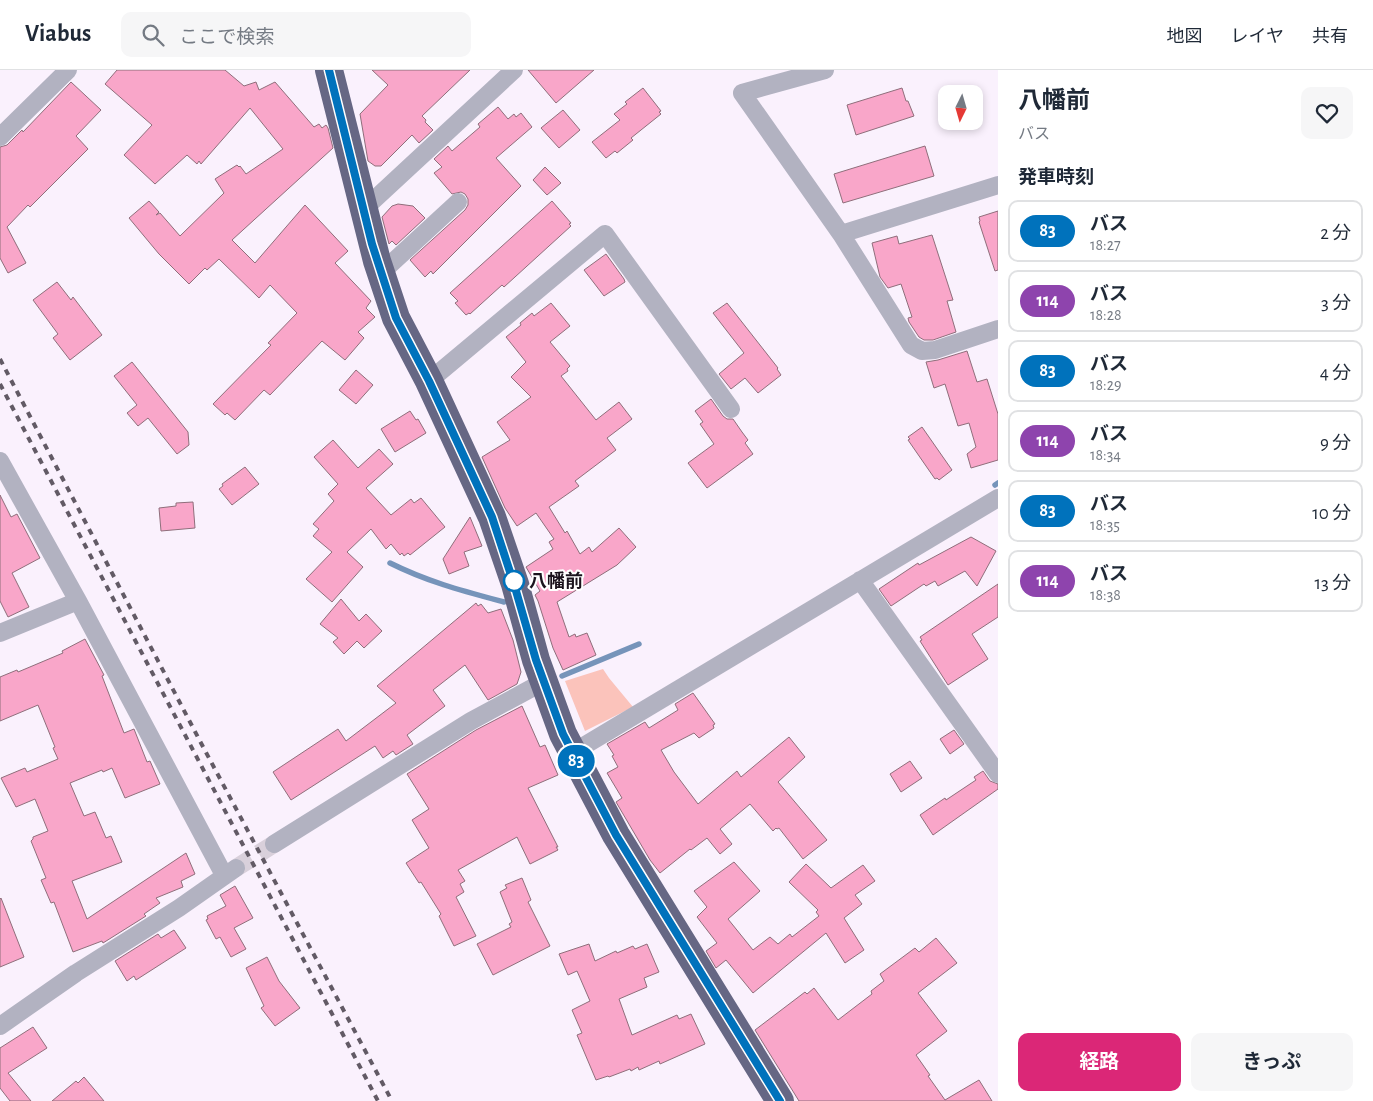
<!DOCTYPE html>
<html lang="ja">
<meta charset="utf-8">
<style>
:root{--surface:#fff;--page:#f6f6f7;--text:#1f2937;--muted:#747a83;--line:#e0e1e3;--accent:#db2777}
body{margin:0;font-family:"Alegreya Sans","Noto Sans JP",sans-serif;background:var(--page);color:var(--text);height:100vh;display:flex;flex-direction:column;font-size:19px;white-space:nowrap}
*{box-sizing:border-box;margin:0}
p{font-size:16px;color:var(--muted)}
.icon{flex:none;width:28px;height:28px;fill:none;stroke:currentColor;stroke-width:2;stroke-linecap:round;stroke-linejoin:round}
.map{position:relative;flex:1;overflow:hidden}
.drawer{display:flex;flex-direction:column;background:var(--surface);width:375px}
.drawer>*{flex:none}
.badge{padding:0 10px;border-radius:16px;font-size:18px;line-height:32px}
.needle{width:32px;rotate:185deg}
.fabs{position:absolute;left:938px;top:15px;display:grid;gap:10px}
.fabs a{display:grid;place-items:center;width:45px;height:45px;border-radius:10px;background:var(--surface);box-shadow:0 2px 8px #0003;font-size:25px}
.map>.badge{position:absolute;translate:-50% -50%;box-shadow:0 0 0 2px #fff}
h2{padding:0 20px;font-size:19px;line-height:45px}
.round{display:grid;place-items:center;flex:none;width:52px;height:52px;border-radius:10px;background:var(--page)}
.head{display:flex;align-items:center;justify-content:space-between;height:85px;padding:0 20px}
h1{font-size:24px;font-weight:700;line-height:38px}
.action{display:flex;gap:10px;margin-top:auto;padding:10px 20px}
.action a{flex:1;height:58px;border-radius:10px;background:var(--accent);color:#fff;font-size:20px;font-weight:700;line-height:58px;text-align:center}
.action a+a{background:var(--page);color:var(--text)}
ul{padding:0;list-style:none}
li{display:flex;align-items:center;gap:15px;height:62px;margin:0 10px 8px;padding:0 10px;border:2px solid var(--line);border-radius:10px}
li div{flex:1}
li b{display:block;font-size:19px}
li em{font-style:normal}
li .badge{min-width:55px;font-weight:700;text-align:center}
header{display:flex;align-items:center;gap:30px;box-sizing:border-box;height:70px;padding:0 25px;background:var(--surface);border-bottom:1px solid var(--line)}
header strong{font-size:24px}
nav{display:flex;gap:28px;margin-inline-start:auto;font-size:18px}
.search{width:350px;height:45px;background:var(--page);display:flex;align-items:center;gap:12px;box-sizing:border-box;padding:0 18px;border-radius:10px;color:var(--muted);font-size:19px}
main{display:flex;flex:1;min-height:0}
.map>svg:first-child{display:block}
</style>
<header>
<strong>Viabus</strong>
<div class="search"><svg class="icon" aria-label="search" viewBox="0 0 24 24"><circle cx="10" cy="10" r="6"/><path d="M15 15l6 6"/></svg>ここで検索</div>
<nav><a>地図</a><a>レイヤ</a><a>共有</a></nav>
</header>
<main>
<div class="map">
<svg width="998" height="1031" viewBox="0 0 998 1031">
<rect width="100%" height="100%" fill="#faf1fd"/>
<!-- green -->
<path fill="#fbc3bb" d="M603,599l6,9 24,29 -48,24 -20,-50z"/>
<g fill="none" stroke-linecap="round" stroke-linejoin="round">
<!-- stream -->
<path stroke="#7694ba" stroke-width="5.5" d="M995,415l3,-2
M390,493c38,19 73,28 114,39
M562,606l77,-32"/>
</g>
<!-- building -->
<path fill="#f9a6c9" stroke="#8f6e7b" d="M117,0h108l19,16 12,-4 3,8 16,-8 39,45 5,-3 3,4 4,-3 2,3 5,20 -101,92 23,23 50,-58 43,46 -13,12 36,38 -5,7 9,9 -17,15 6,6 -19,22 -23,-19 -52,54 -6,-5 -29,30 -8,-7 -2,2 -12,-11 58,-59 -3,-2 29,-30 -27,-28 -11,13 -40,-39 -12,11 -2,-2 -16,16 -30,-30 -30,-36 20,-17 10,11 -3,3 4,-2 20,23 44,-43 -9,-14 22,-14 2,2 1,-1 6,8 37,-25 -33,-41 -49,56 -2,-3 -2,3 -10,-9 -32,29 -31,-29 28,-30 -47,-41z
M372,0h98l-48,46 4,4 -1,2 8,8 -14,13 -7,-8 -31,31h-6l-7,-5 -8,-47 28,-29z
M528,0h66l-38,33z
M71,12l30,28 -25,26 12,13 -58,58 -2,-2 -21,22 19,36 -18,10 -8,-15v-111l7,-2 15,-15 1,2z
M643,18l18,23 -2,1 2,2 -30,24 2,2 -16,13 -2,-2 -9,7 -14,-16 28,-22 -6,-6 13,-10 -2,-2z
M902,18l4,13h2l6,15 -58,19 -9,-30z
M498,37l10,12 6,-5 2,3 5,-4 11,14 -36,31 25,28 -88,88 -2,-3 -6,6 -15,-17 55,-50 3,-5v-6l-3,-5 -4,-2 -9,2 -18,-21 8,-6 -8,-8 14,-13 4,5 28,-24 -2,-3z
M563,40l17,20 -21,18 -18,-20z
M925,76l9,30 -91,27 -9,-29z
M545,97l16,16 -14,12 -14,-15z
M552,131l19,22 -2,1 2,2 -67,61 -2,-2 -32,29 -1,-1 -3,2 -11,-12 3,-2 -8,-8z
M398,134l15,2 12,12 -29,27 -4,-4 -3,3 -7,-27 10,-11z
M998,141v59l-3,1 -16,-49 1,-1 -1,-4z
M932,165l21,65 -6,1 9,31 -23,8h-9l-5,-3 -10,-15 -1,-4 4,-1 -11,-33 -13,4 -8,-11 -8,-34 25,-7 2,8z
M606,184l18,25 1,3 -21,14 -20,-26z
M57,212l14,18 2,-3 29,38 -32,25 -17,-22 5,-4 -25,-34z
M551,233l19,23 -20,16 20,24 -3,3 1,2 -7,5 35,44 23,-18 13,17 -25,19 9,12 -41,31 4,5 -30,21 16,26 2,-2 13,23 9,-7 3,5 27,-24 17,19 -19,18 -60,37 12,35 6,-3 1,3 11,-4 9,22 -33,15 -10,-22 -15,-47 -3,-6 5,-4 -14,-24 27,-18 -4,-7 5,-3 -18,-26 -19,13 -12,-18 -23,-51 28,-17 -13,-18 34,-25 -20,-20 15,-15 -20,-25 15,-12 -1,-2 12,-10 2,3z
M727,233l51,65 -1,1 4,6 -23,18 -13,-15 -14,11 -12,-15 25,-21 -31,-40z
M967,281l10,31 10,-3 11,35v46l-27,8 -4,-14 9,-7 -7,-24 -11,3 -13,-42 -11,4 -8,-26 12,-2z
M132,292l56,70 1,13 -12,9 -29,-36 -10,8 -11,-13 10,-8 -23,-29z
M356,300l17,15 -17,19 -17,-14z
M711,329l12,17 4,3h6l9,13 6,8 -3,3 8,11 -46,34 -19,-25 26,-19 -14,-20 3,-2 -8,-11z
M410,341l6,9 2,-1 8,14 -31,19 -14,-23z
M922,357l30,43 -13,10 -2,-2 -2,1 -27,-39 2,-1 -2,-2z
M333,370l25,28 21,-19 14,15 -27,24 25,27 20,-16 3,4 7,-5 24,29 -35,28 -2,-2 -4,3 -2,-3 -2,2 -9,-11 -5,5 -15,-20 -24,23 16,15 -31,35 -26,-23 26,-27 -19,-16 6,-7 -6,-5 21,-23 -6,-7 10,-10 -24,-27z
M245,397l14,17 -27,21 -13,-16 4,-3 -1,-2z
M0,425l11,22 6,-3 23,44 -28,15 17,34 -21,10 -8,-16z
M193,432l2,26 -34,3 -2,-23 17,-2v-3z
M470,447l12,29 -18,6 5,14 -20,8 -6,-15z
M971,467l25,14 -19,35 -12,-15 -27,15 -3,-5 -9,5 -2,-2 -33,22 -12,-17 39,-26 1,2z
M998,514v33l-26,17 16,25 -40,26 -28,-44 2,-1 -2,-3z
M341,529l18,22 7,-7 16,17 -18,17 -7,-7 -13,13 -11,-12 5,-4 -18,-14z
M476,533l2,3 3,-2 7,9 13,-4 12,31 8,32 -4,12 -29,16 -23,-35 -32,25 12,16 -38,29 6,9 -17,11 -3,-4 -10,7 -8,-12 -84,54 -18,-28 65,-43 8,12 50,-38 -19,-17z
M85,569l19,36 -2,1 22,57 10,-4 13,33 3,-1 10,23 -35,14 -13,-30 -9,4 -1,-2 -32,13 14,33 11,-4 11,26 5,-2 11,26 -50,19 15,38 99,-66 9,21 -14,7 2,6 -27,11 4,5 -16,11 2,2 -43,27 -1,-2 -29,11 -19,-50 -3,1 -10,-23 5,-2 -15,-37 2,-2v-2l15,-6 -13,-32 -19,8 -15,-29 24,-10 2,4 31,-13 -5,-11 2,-1 -17,-42 -38,16v-44l17,-7 1,2 45,-19 -1,-2z
M693,623l22,31 -2,1 1,3 -15,10 -5,-5 -33,17 13,22 24,32 39,-33 4,6 48,-40 16,20 -27,25 49,58 -24,19 -24,-31 -2,1 -1,-1 -3,3 -23,-27 -30,25 12,15 -12,10 -13,-16 -16,12 -1,-1 -30,24 -10,-13 -34,-58 6,-4 -15,-25 11,-6 -6,-11 2,-1 -7,-11 38,-22 4,6 29,-18 -3,-6z
M522,636l18,41 5,-2 13,30 -30,13 30,59h-2l2,3 -28,14 -13,-27 -59,33 7,11 -5,3 4,8 -8,5 20,39 -22,10 -15,-30 2,-2 -20,-32 -2,1 -13,-20 23,-15 -17,-28 17,-11 -22,-35 69,-44z
M954,660l10,14 -14,10 -10,-15z
M910,691l12,17 -21,14 -11,-18z
M983,701l7,10 8,3v5l-65,46 -13,-20 25,-17 1,2 30,-20 -2,-3z
M734,792l26,29 -32,28 25,31 17,-13 8,7 12,-10 2,3 27,-21 -3,-4 2,-2 -29,-28 17,-18 25,24 32,-23 12,16 -20,14 7,9 -18,14 20,32 -19,13 -19,-30 -73,60 -27,-33 -10,8 -10,-17 11,-8 -20,-26 10,-10 -13,-16z
M522,808l9,22 -3,2 22,44 -57,29 -16,-31 34,-17 -2,-3 3,-2 -12,-30 7,-4 -2,-3z
M235,816l18,32 -19,10 12,21 -15,8 -11,-20 -4,2 -10,-19 2,-1 -1,-3 19,-10 -6,-11z
M1,828l23,59 -24,10v-68z
M174,860l12,18 -50,32 -2,-4 -7,5 -12,-20 43,-27 3,4z
M936,868l21,25 -39,30 29,38 -31,24 14,20 -2,1 17,24 34,-20 13,21h-193l-44,-71 50,-38 2,2 7,-6 24,32 34,-26 -1,-3 13,-10 -4,-7 35,-26 4,4z
M589,874l6,17 21,-10 1,2 16,-7 2,3 12,-5 12,28 -15,6 3,9 -28,12 13,36 45,-20 2,4 12,-5 14,30 -45,20 -1,-3 -20,9 -1,-3 -7,4 -1,-2 -21,8 -1,-1 -12,4 -19,-45 5,-2 -10,-23 18,-9 -13,-30 -9,4 -9,-21z
M267,887l12,24 21,27 -25,18 -14,-18 3,-2 -18,-38z
M33,957l14,21 -39,25 23,28h-21l-10,-13v-40z
M84,1007l20,24h-52l24,-20 2,2z"/>
<g fill="none" stroke-linecap="round" stroke-linejoin="round">
<!-- street-tunnel -->
<path stroke="#d9d0db" stroke-width="18" stroke-dasharray="18 9" stroke-linecap="butt" d="M236,798l38,-24"/>
<!-- street -->
<path stroke="#b2b2c1" stroke-width="18" d="M825,0l-83,23 99,141 70,111 11,6 13,-1 63,-21
M0,67l68,-67
M363,140l151,-140
M841,164l157,-49
M381,203l77,-71
M429,311l176,-147 126,175
M0,391l78,140 146,274
M860,510l138,194
M0,563l78,-32
M572,683l426,-255
M274,774l197,-123 72,-39
M0,956l76,-53 103,-65 57,-40"/>
<!-- highway -->
<path stroke="#666784" stroke-width="28" d="M329,0l48,191 19,57 33,63 63,136 23,67 21,76 27,74 53,101 164,266"/>
<!-- rail -->
<path stroke="#625a65" stroke-width="4" stroke-dasharray="6 6" stroke-linecap="butt" d="M0,289l201,384 191,358
M0,314l378,717"/>
</g>
<g fill="none" stroke-linecap="round" stroke-linejoin="round">
<defs>
<path id="line" d="M329,0l43,174 24,74 33,63 63,136 22,67 22,76 27,74 53,101 164,266"/>
</defs>
<!-- line casing -->
<use href="#line" stroke="#fff" stroke-width="11"/>
<!-- line -->
<use href="#line" stroke="#0072bc" stroke-width="8"/>
</g>
<!-- markers -->
<circle fill="#fff" stroke="#0072bc" stroke-width="2.5" cx="514" cy="511" r="10"/>
<g text-anchor="middle" stroke-width="4" stroke-linejoin="round" paint-order="stroke">
<!-- stop labels -->
<g font-size="18" font-weight="bold" fill="#1b131d" stroke="#fff" text-anchor="start">
<text x="529" y="517">八幡前</text>
</g>
</g>
</svg>
<div class="fabs">
<a><svg class="needle" viewBox="-14 -14 28 28"><path d="M0-13l5 13h-10z" fill="#e53935"/><path d="M0 13l5-13h-10z" fill="#747a83"/></svg></a>
</div>
<b class="badge" style="left:576px;top:691px;background:#0072bc;color:#fff">83</b>
</div>
<section class="drawer">
<div class="head"><div><h1>八幡前</h1><p>バス</p></div><a class="round"><svg class="icon" aria-label="heart" viewBox="0 0 24 24"><path d="M12 20l-8-8c-3-5 5-10 8-4 3-6 11-1 8 4z"/></svg></a></div>
<h2>発車時刻</h2>
<ul>
<li><span class="badge" style="background:#0072bc;color:#fff">83</span><div><b>バス</b><p>18:27</p></div><em>2 分</em></li>
<li><span class="badge" style="background:#8e44ad;color:#fff">114</span><div><b>バス</b><p>18:28</p></div><em>3 分</em></li>
<li><span class="badge" style="background:#0072bc;color:#fff">83</span><div><b>バス</b><p>18:29</p></div><em>4 分</em></li>
<li><span class="badge" style="background:#8e44ad;color:#fff">114</span><div><b>バス</b><p>18:34</p></div><em>9 分</em></li>
<li><span class="badge" style="background:#0072bc;color:#fff">83</span><div><b>バス</b><p>18:35</p></div><em>10 分</em></li>
<li><span class="badge" style="background:#8e44ad;color:#fff">114</span><div><b>バス</b><p>18:38</p></div><em>13 分</em></li>
</ul>
<div class="action"><a>経路</a><a>きっぷ</a></div>
</section>
</main>
